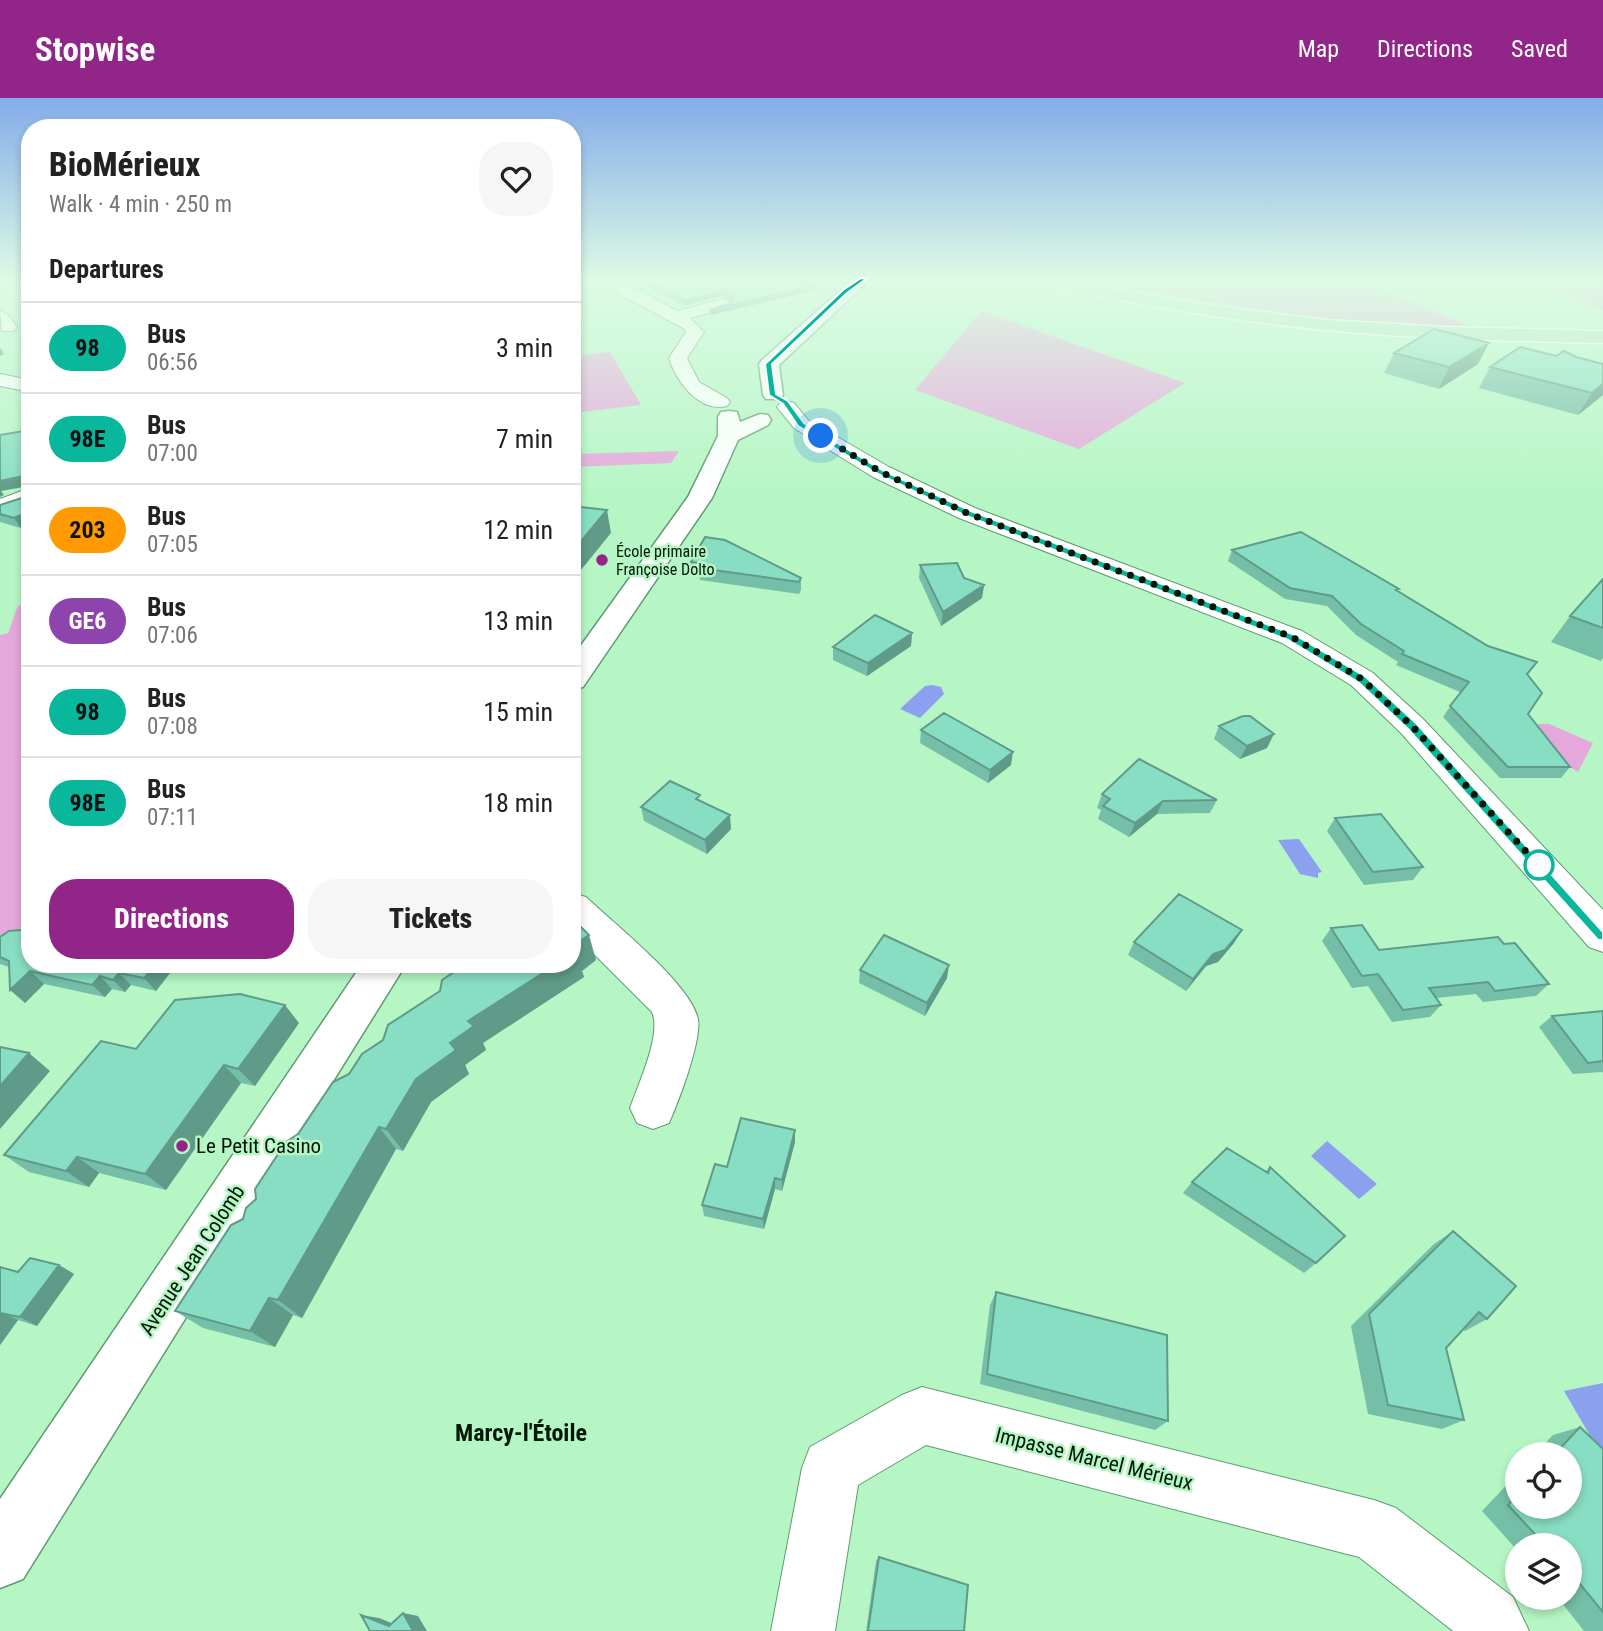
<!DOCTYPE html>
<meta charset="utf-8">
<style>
:root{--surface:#fff;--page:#f6f6f6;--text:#222;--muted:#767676;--line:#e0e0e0;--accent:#912588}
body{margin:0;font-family:"Roboto Condensed",sans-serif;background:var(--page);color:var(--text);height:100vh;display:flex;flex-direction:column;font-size:26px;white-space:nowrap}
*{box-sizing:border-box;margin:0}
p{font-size:23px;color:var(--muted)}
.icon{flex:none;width:38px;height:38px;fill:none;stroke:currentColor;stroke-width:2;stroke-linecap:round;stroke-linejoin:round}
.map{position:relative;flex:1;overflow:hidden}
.details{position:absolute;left:21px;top:21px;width:560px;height:854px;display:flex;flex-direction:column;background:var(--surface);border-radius:28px;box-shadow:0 4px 10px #0003}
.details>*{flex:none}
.badge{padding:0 14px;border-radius:23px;font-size:24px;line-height:46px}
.buttons{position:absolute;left:1505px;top:1344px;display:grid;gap:14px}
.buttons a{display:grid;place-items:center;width:77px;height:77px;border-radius:50%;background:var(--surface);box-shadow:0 4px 10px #0003;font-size:35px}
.you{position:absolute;width:35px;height:35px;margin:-18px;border:5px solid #fff;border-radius:50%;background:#1a73e8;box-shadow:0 0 0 10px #1a73e833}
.map>.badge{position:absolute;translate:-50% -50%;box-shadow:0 0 0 4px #fff}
h2{padding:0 28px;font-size:26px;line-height:63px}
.round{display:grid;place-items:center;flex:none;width:74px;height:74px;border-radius:28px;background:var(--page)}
.head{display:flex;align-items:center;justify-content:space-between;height:119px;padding:0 28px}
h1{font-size:33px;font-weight:800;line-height:52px}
.primary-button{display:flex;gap:14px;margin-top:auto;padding:14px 28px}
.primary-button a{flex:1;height:80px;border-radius:28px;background:var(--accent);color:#fff;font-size:28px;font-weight:800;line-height:80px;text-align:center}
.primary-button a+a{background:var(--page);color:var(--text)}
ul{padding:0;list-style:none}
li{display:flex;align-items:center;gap:21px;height:91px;padding:0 28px;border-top:2px solid var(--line)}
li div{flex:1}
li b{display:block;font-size:26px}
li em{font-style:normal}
li .badge{min-width:77px;font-weight:700;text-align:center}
header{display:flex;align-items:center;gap:42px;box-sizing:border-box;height:98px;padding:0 35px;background:var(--accent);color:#fff}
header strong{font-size:33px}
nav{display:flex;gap:38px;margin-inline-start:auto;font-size:24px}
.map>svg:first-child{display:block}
</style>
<header>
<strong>Stopwise</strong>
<nav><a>Map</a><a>Directions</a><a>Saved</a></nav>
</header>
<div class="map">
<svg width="1603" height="1533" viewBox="0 0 1603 1533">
<rect width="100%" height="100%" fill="#b6f6c5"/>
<!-- green -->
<path fill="#e5a8dc" d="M1071,181h285l118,49 -174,-11z
M1518,181h85v31z
M981,213l204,72 -106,66 -164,-59z
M610,254l31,53 -69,8v-56z
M679,353l-8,12 -99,4v-13z
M30,496v340l-30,23v-322l8,-2 9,-25z
M1538,626h11l44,19 -15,29 -26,-17 -16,-28z"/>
<!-- water -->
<path fill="#8ba0ee" d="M932,587l9,2 3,7 -24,24 -20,-9 25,-23z
M1299,741l23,33 -4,1v5l-18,-4 -22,-34z
M1327,1043l50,43 -18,15 -48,-43z
M1603,1285v75l-39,-67z"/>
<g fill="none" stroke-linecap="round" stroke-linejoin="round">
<!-- stream -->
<path fill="#8ba0ee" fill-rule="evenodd" d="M6,181h5l19,16v3z"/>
<defs>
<path id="minor" d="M603,181h16l58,32 46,-12 6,2 2,3 -2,3 -39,11 14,14 -17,26 12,24 28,16 3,4 -3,4c-28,7 -51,-25 -58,-48l17,-26 -3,-4 -75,-40z
M0,213c8,2 12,9 17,16l-3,4h-12z
M0,276l30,6v12l-30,-6z
M787,303l7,2 14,17 81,47 86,41 327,123 71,42 50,46 180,191v42l-14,-5 -188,-214 -50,-48 -69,-42 -323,-125 -86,-41 -79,-49 -17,-21 3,-4z
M30,390v16l-30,11v-16z
M572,795l14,4c27,26 105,87 112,122 4,21 -20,84 -29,104l-16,6 -16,-6 -7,-15c8,-23 32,-74 22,-96l-80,-80z
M922,1289l452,113 22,8 117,89 16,34h-76l-94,-74 -433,-112 -68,40 -23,146h-64l31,-163 8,-21 92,-52z"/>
<path id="tertiary" d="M853,181h18l-92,86 4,30 -3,4h-14l-3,-4 -4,-31 3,-4z
M729,313l8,1 3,10 20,-8 8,1 3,5 -3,5 -30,15 -26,58 -129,189 -11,2v-31l116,-161 30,-61v-19l3,-5z
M362,866h44l-383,615 -23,9v-89z"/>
<path id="primary" d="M1029,181h32l133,24 134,17 118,7 157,4v12c-92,-2 -185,-4 -277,-13 -97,-9 -193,-27 -289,-46z"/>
</defs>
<!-- minor casing -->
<use href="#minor" stroke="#5e9b6f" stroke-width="2"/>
<!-- tertiary casing -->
<use href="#tertiary" stroke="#5e9b6f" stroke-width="3"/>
<!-- primary casing -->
<use href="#primary" stroke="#fff" stroke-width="3"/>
<!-- minor -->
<use href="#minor" fill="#fff" fill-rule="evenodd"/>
<!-- tertiary -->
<use href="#tertiary" fill="#fff" fill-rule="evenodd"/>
<!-- primary -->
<use href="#primary" fill="#b3e3c1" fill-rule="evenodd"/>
</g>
<!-- wall -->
<path fill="#75bfa8" d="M641,182l177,5 -1,5 -107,25 -1,-5 20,-6 2,-3 -9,-5 -38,10 -42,-21z
M1394,255l84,11 -39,25 -55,-16z
M1490,269l113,28 -25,20 -99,-27z
M30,396v29l-9,5 -21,-6v-17l25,-8z
M1232,452l167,39 -1,2 129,84 1,39 42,53 -9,11h-61l-57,-61 17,-25 -64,-27 2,-3 -42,-27 -29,-29 -42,-7 -57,-38z
M691,464l110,16v12l-2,4 -99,-14 -1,-5 -7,-1z
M920,467l64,20 -2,13 -41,28 -22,-48z
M1603,481v79l-2,3 -50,-19 19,-26z
M912,535l-1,13 -44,30 -34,-16v-13z
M1219,628l48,22 -27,11 -26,-20z
M921,632l90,35 -23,18 -68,-40z
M1102,696l115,6 -7,13 -53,1 -28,23 -31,-18 3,-9 -4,-2z
M700,703l31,28 -24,25 -63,-33 -3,-14z
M1335,720l88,49 -10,13 -49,5 -37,-54z
M1331,830l48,22 125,-6 45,40 -13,12 -53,6 -7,-8 -40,4 5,7 -11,12 -38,5 -24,-36 -16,2 -30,-47z
M1242,832l-8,13 -16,19 -12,4 -20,25 -58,-36 6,-13z
M0,839l30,27h147l-21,27 -25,-6 -6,7 -13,-3 -7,8 -61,-13 -19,19 -16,-36 -9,-3z
M596,862l-14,11 2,6 -101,66 3,7 -21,15 4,9 -38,28 -28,49 -7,-2 -94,169 -9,-3 -18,32 -72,-19 -28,-17 68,-92 55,-85 51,-60 34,-34 57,-49z
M860,872l87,8 -22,38 -66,-33z
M1603,913v62l-1,-1 -29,2 -34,-47 13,-11z
M299,925l-44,63 -14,-3 -75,107 -67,-17 -10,14 -60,-15 -25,-17 132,-106z
M795,1044l-13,49 -7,-2 -11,40 -60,-13 -2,-11 25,-38z
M1270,1069l46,96 -12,10 -121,-80 9,-11 73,-10z
M1453,1133l34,88 -22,12 -2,-2 -17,19 18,72 -22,9 -74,-15 -17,-88 83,-82z
M59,1167l15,9 -37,52 -19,-6 -18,25v-78l18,5z
M996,1194l172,129 -13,9 -175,-46 10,-79z
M1580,1329l23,22v182h-19l-26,-33h12v-53h-53v5l-35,-39 35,-37v33l53,-53h-35l18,-19z
M879,1459l85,74h-98l10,-70z"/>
<!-- shaded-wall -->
<path fill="#5f9b88" d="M818,187l-1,5 -107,25 -1,-5z
M722,193v5l-38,10v-5z
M1489,245l-11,21 -39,25 10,-22z
M0,249l4,7 -4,2z
M1603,286v11l-25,20 14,-22z
M23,378l6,10 -28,5 3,4 -4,2v-16z
M607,412l4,23 -39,48v-29z
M30,413v12l-9,5 -7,-10z
M984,487l-2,13 -41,28 2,-14z
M912,535l-1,13 -44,30 1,-13z
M1274,636l-7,14 -27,11 7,-13z
M1013,654l-2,13 -23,18 2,-13z
M1163,703l-6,13 -28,23 6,-14z
M730,717l1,14 -24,25 -2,-14z
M1242,832l-8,13 -16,19 -12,4 -20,25 7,-12 20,-25z
M589,837l7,25 -14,11 2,6 -101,66 3,7 -21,15 4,9 -38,28 -28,49 -17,-22 30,-50 34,-36 18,-22 89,-57h15v-18z
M155,866h22l-21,27 -12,-13z
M949,867l-2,13 -22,38 2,-13z
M30,873l14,13 -19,19 -15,-13z
M119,875l12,12 -6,7 -12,-12z
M100,878l12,13 -7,8 -13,-12z
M285,907l14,18 -44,63 -17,-17z
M29,955l21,18 -50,58v-43z
M224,967l17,18 -75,107 -21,-16z
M379,1029l17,22 -94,169 -24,-18z
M795,1032v12l-13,49v-11z
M77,1059l22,16 -10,14 -23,-16z
M775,1080v11l-11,40 -1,-10z
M59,1167l15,9 -37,52 -17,-9z
M269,1200l24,17 -18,32 -25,-16z
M1,1214l17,8 -18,25v-32z
M403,1515l15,3 9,15h-14z
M361,1517l18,3 27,11 -17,-3z"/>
<!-- building -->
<path fill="#88dec3" stroke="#5f9b88" stroke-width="2" d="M646,181h150l22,6 -109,25 20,-6 4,-6 -11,-7 -38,10 -43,-21z
M1434,231l55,14 -40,24 -55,-14z
M1520,249l36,9 8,-5 12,6 27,7v20l-11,9 -102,-26z
M30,332v48l-3,1 -4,-3 -23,5v-46z
M27,395l3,1v17l-16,7 -14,-4v-9l25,-8z
M572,408l35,4 -35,42z
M1301,434l98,57 -3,1 92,56 49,16 -10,12 15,19 -14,21 42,53h-62l-58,-61 19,-24 -67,-28 2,-3 -43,-27 -29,-28 -42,-8 -58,-38z
M705,439l20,3 76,38 -2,4 -100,-14 2,-5 -10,-1z
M957,465l7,15 20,7 -41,27 -23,-47z
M1603,481v49l-33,-12z
M875,517l37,18 -44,30 -35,-16z
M944,615l69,39 -23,18 -69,-40z
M1243,618h7l24,18 -27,12 -28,-20z
M1139,661l78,41 -54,1 -28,22 -32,-17 7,-7 -8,-5z
M670,683l30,14 -4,4 34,16 -25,25 -64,-33z
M1381,716l42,53 -50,5 -38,-54z
M1179,796l63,36 -17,20 -12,4 -20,25 -59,-37z
M572,820l17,17 -17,11z
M1362,827l17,25 119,-13 6,7 11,-1 34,41 -54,7 -7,-9 -59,6 12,17 -38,5 -25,-36 -16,2 -31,-48z
M21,832l9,6v28h125l-11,14 -25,-5 -6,7 -13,-4 -8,9 -62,-14 -20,19 -1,-29 -9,-4v-20l9,-6z
M884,837l65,30 -22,38 -67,-33z
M466,866h91l-89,57 6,5 -24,17 6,7 -40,29 -30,50 -7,-2 -101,173 -9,-2 -19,33 -75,-20 56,-86 12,-6 3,-11 10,-9 -1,-10 31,-47 12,-8 35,-52 16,-8 13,-20 21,-14 5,-15 52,-34 2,-11z
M240,896l45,11 -47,64 -14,-4 -79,109 -68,-17 -11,14 -62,-16 97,-114 35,8 39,-49z
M1603,913v50l-15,2 -36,-47z
M0,949l29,6 -29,33z
M741,1020l54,12 -13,50 -7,-2 -12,41 -61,-14 13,-41 12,3z
M1227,1050l41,25 2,-6 75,69 -29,27 -124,-81z
M1453,1133l63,55 -29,33 -8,-7 -33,36 18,72 -76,-15 -19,-91z
M30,1160l29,7 -39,52 -20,-4v-46l18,5z
M996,1194l171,43 1,86 -181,-47z
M1580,1329l23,22v163l-33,-40v-27h-25l-37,-40 9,-10v12h53v-53h-15z
M879,1459l89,28 -4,46h-96z
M403,1515l10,18h-43l-9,-16 28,11z"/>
<!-- sky -->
<linearGradient id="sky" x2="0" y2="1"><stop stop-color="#83acea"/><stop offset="0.46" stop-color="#defbe5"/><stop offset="1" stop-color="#defbe5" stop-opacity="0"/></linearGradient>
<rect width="1603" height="396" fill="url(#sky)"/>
<!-- line -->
<path fill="#08b79c" stroke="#fff" stroke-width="2" d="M861,180l5,1 -19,14 -75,71 4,30 12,7 16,22 80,48 87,40 324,124 71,42 51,47 186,208v8h-5l-190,-211 -50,-47 -70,-42 -324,-125 -86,-41 -80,-48 -15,-22 -14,-9 -4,-31 78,-74z"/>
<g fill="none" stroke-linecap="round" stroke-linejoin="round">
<!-- walk -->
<path stroke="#011807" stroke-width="7" stroke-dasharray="0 12.6" d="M821,338l60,36 86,41 325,124 70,42 50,47 129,142 -2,-3"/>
</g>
<!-- markers -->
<g fill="#912588" stroke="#b6f6c5" stroke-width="2.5">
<circle cx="602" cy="462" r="7"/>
<circle cx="182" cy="1048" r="7"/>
</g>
<circle fill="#fff" stroke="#08b79c" stroke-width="3.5" cx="1539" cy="767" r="14"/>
<g text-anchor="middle" stroke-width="5" stroke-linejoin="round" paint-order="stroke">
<!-- far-poi labels -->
<g font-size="16" fill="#011807" stroke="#b6f6c5" text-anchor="start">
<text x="616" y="459">École primaire<tspan x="616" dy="18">Françoise Dolto</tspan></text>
</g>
<!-- near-poi labels -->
<g font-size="21" fill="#011807" stroke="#b6f6c5" text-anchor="start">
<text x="196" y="1055">Le Petit Casino</text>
</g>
<!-- near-street labels -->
<g font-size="21" fill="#011807" stroke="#b6f6c5">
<text transform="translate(192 1162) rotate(-57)" y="7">Avenue Jean Colomb</text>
<text transform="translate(1094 1361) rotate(14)" y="7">Impasse Marcel Mérieux</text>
</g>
<!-- near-quarter labels -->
<g font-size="24" font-weight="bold" fill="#011807" stroke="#b6f6c5">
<text x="521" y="1343">Marcy-l'Étoile</text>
</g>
</g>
</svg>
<div class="buttons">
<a><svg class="icon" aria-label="locate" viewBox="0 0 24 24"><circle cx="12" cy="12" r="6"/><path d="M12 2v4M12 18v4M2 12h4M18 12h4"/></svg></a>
<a><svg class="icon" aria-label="layers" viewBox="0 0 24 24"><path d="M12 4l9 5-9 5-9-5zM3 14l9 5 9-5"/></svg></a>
</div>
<div class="you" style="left:821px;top:338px"></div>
<section class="details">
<div class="head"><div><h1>BioMérieux</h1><p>Walk · 4 min · 250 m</p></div><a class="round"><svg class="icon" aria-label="heart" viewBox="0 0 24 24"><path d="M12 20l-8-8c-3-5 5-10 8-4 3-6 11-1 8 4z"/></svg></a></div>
<h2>Departures</h2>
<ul>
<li><span class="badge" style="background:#08b79c;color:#111">98</span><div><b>Bus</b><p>06:56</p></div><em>3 min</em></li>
<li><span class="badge" style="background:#08b79c;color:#111">98E</span><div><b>Bus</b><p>07:00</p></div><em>7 min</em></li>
<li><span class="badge" style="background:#ff9b00;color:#111">203</span><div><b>Bus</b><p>07:05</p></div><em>12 min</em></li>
<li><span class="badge" style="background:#8e44ad;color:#fff">GE6</span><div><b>Bus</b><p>07:06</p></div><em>13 min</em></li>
<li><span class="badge" style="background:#08b79c;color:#111">98</span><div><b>Bus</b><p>07:08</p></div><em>15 min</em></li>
<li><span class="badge" style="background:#08b79c;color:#111">98E</span><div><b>Bus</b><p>07:11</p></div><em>18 min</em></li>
</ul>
<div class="primary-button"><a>Directions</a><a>Tickets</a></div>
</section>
</div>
